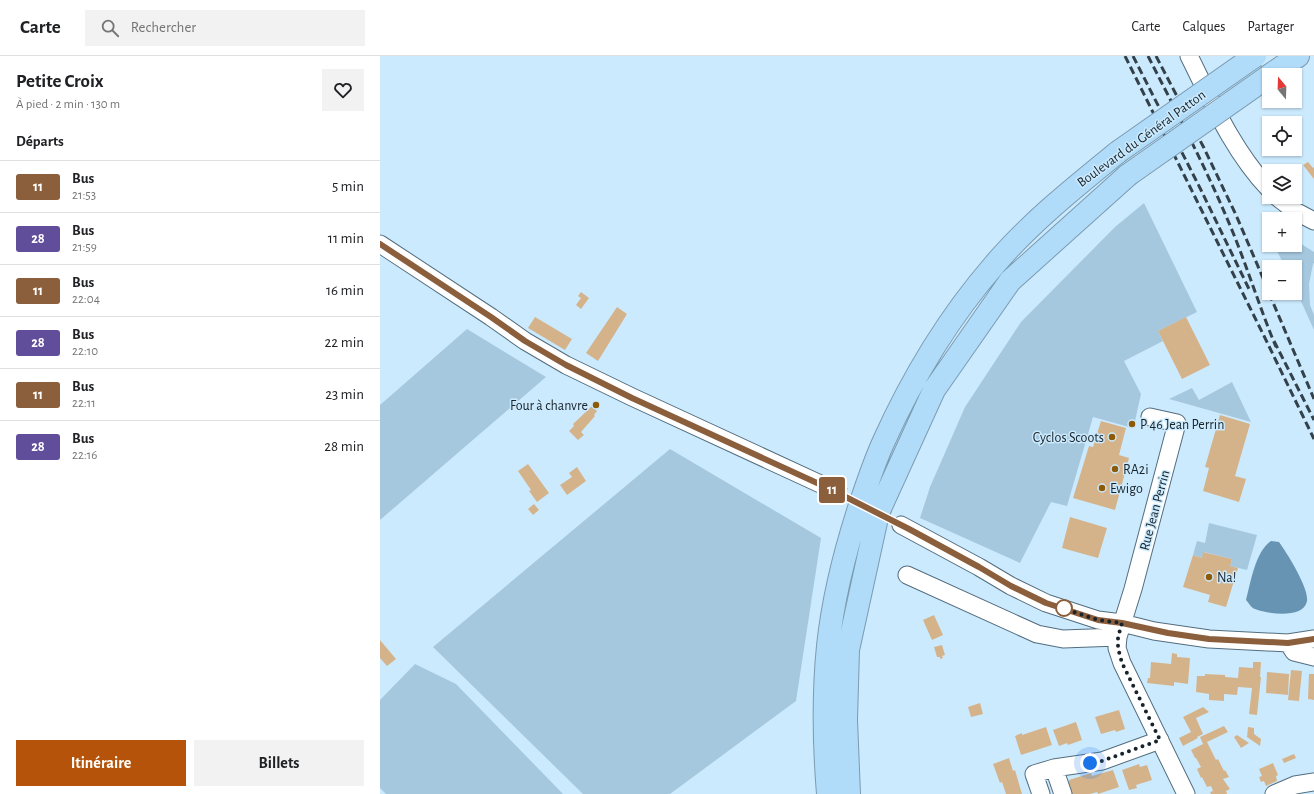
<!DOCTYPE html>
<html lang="fr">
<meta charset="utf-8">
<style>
:root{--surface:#fff;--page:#f2f2f2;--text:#202124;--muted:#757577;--line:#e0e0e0;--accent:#b45309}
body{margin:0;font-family:"Alegreya Sans",sans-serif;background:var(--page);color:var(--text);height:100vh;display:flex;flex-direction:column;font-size:15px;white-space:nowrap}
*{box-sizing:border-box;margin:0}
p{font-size:13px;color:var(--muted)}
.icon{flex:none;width:22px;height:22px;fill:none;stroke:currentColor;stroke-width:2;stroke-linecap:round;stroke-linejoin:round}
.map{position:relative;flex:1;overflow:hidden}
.side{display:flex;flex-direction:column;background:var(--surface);width:380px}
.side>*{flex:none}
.badge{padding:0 8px;border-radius:3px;font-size:14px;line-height:26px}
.needle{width:26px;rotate:341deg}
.tools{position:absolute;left:882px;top:12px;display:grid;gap:8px}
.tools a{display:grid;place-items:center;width:40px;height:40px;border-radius:0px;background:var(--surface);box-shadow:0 1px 3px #0004;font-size:20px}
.you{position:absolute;width:20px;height:20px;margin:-10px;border:3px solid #fff;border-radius:50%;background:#1a73e8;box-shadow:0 0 0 6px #1a73e833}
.map>.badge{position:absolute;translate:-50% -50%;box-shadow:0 0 0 2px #fff}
h2{padding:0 16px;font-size:15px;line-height:36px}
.round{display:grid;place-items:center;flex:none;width:42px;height:42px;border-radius:0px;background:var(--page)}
.headline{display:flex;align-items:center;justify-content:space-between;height:68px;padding:0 16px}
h1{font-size:19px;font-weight:600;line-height:30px}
.button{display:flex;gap:8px;margin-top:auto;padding:8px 16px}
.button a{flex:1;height:46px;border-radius:0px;background:var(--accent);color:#fff;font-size:16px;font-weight:600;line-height:46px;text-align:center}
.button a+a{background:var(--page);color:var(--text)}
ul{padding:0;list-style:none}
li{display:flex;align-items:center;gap:12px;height:52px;padding:0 16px;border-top:1px solid var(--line)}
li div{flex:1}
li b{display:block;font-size:15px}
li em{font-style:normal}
li .badge{min-width:44px;font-weight:700;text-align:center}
header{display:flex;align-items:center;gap:24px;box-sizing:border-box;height:56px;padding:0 20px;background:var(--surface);border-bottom:1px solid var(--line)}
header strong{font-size:19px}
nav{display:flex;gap:22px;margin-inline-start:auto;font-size:14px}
.search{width:280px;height:36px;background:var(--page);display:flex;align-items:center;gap:10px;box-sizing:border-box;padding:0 14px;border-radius:0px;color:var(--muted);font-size:15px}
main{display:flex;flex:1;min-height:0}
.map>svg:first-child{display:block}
</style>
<header>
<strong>Carte</strong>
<div class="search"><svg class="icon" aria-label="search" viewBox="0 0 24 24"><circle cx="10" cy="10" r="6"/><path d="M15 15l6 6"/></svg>Rechercher</div>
<nav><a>Carte</a><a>Calques</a><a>Partager</a></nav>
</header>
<main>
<section class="side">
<div class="headline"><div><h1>Petite Croix</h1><p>À pied · 2 min · 130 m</p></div><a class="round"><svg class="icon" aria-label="heart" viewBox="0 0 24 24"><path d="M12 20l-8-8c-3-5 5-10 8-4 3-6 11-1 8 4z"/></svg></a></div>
<h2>Départs</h2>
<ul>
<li><span class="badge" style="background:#8b5e3c;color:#fff">11</span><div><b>Bus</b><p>21:53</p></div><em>5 min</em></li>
<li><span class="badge" style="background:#614e9b;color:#fff">28</span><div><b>Bus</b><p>21:59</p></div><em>11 min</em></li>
<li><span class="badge" style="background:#8b5e3c;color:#fff">11</span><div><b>Bus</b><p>22:04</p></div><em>16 min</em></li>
<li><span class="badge" style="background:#614e9b;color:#fff">28</span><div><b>Bus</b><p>22:10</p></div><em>22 min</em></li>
<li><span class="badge" style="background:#8b5e3c;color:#fff">11</span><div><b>Bus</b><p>22:11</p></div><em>23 min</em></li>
<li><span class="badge" style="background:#614e9b;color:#fff">28</span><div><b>Bus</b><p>22:16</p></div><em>28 min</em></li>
</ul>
<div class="button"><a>Itinéraire</a><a>Billets</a></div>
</section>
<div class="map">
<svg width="934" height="738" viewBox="0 0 934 738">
<rect width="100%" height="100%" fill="#cceafe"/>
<!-- green -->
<path fill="#a5c8df" d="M764,147l53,109 -39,19 5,10 -39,20 17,33 -6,27 -4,-1 -2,7 -36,-10 -26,89 -16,-4 -31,61 -100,-45 10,-31 35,-80 56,-85 94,-95z
M915,184l19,12v11l-1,1 -4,20 1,21 4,10v15l-19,-42v-21h-10l-11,-22h21z
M87,273l79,48 -166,143v-115z
M852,326l19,40 -82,-23 23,-11 7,12z
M290,393l151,89 -25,163 -126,93h-87l-150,-147z
M829,467l48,12 -10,35 -17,-4 2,-7 -28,-7 -2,6 -9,-3 4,-14 8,2z
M35,608l41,20 107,110h-177l-6,-6v-88z"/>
<!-- water -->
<path fill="#6694b2" d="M891,485l8,1c8,11 30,46 28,59 -3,18 -39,13 -52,8 -4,-1 -6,-6 -9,-9 5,-18 9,-48 25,-59z"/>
<!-- building -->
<path fill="#d5b38a" d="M928,106l5,6 1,-1v12l-11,-14z
M201,236l8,6 -8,11 -5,-4 5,-7 -3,-2z
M237,251l10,7 -29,47 -12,-8z
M155,261l37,22 -7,11 -37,-22z
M806,261l24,48 -28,14 -24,-48z
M212,350l5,5 -3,4 1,1 -14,16 3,3 -6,5 -9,-9 5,-5 -1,-2z
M840,359l30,9 -15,52 11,3 -7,23 -36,-11 6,-23 -4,-1z
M721,365l25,7 -7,27 10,3 -14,52 -42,-12 16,-52 4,1z
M148,408l21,29 -12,9 -8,-11 2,-1 -13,-19z
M197,411l9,14 -19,14 -7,-10 12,-8 -3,-4z
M154,448l5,6 -6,5 -5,-6z
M690,461l37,11 -9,30 -36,-10z
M823,496l29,7 -2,7 8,2 -12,39 -18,-5 2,-7 -27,-8 10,-32 9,3z
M554,559l9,20 -11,5 -9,-20z
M0,584l16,19 -9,7 -7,-8z
M562,589l3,10 -3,1 1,2 -3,1v-2h-3l-3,-10z
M792,597l5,1v3l13,1 -2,26 -14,-2v4l-27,-3 1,-5h2l1,-16 20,2z
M873,606h8l-1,15h1l-4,38 -8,-1 3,-26 -14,-1 -1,8 -13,-1v7l-15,-1v-6l-13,-2 1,-16h8v-2l20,1v2l13,1 1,-11 14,1z
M911,614l11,1 -3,30 -11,-1z
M887,616l22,2 -1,21 -22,-2z
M929,618h5v26l-6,-1z
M600,647l3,11 -12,3 -3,-10z
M823,651l6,5 -13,6 7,16 -6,3 1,1 -15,8 -4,-8 12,-6 -8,-15z
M739,654l6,19 -9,3 -1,-2 -14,4 -6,-17z
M696,666l6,18 -14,5 -1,-2 -8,3 -6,-16z
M844,670l4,6 -21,10 9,18 2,-1 6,12 1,-1 4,7 -6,2 7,10 -4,2 1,3h-16l-1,-2 3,-1 -2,-5 -4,1 -5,-10 -1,1 -4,-9 4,-2 -5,-9h-1l-4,-8 12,-6 -3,-7z
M666,671l6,18 -31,10 -6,-19 7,-3v2z
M868,671l6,1v6l7,5 -1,7 -13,-9z
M857,679l12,8 -8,5 -7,-11z
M914,698l2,4 -12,5 -2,-4z
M629,702l4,13 2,-1 7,24h-16l-4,-12 -2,1 -7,-19z
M893,707l5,12 -2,1 1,5 -11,5 -2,-5 -3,1 -2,-5 3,-1 -3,-7z
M759,708l1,3 7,-2 5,15 -16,5 1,3 -8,2 -7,-20z
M733,714l6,17 -21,7 -1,-2 -7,2h-24l-4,-9 7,-3v-2l22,-7 1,3z"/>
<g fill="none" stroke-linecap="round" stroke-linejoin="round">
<!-- minor-tunnel -->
<path stroke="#a8c2d4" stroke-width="17" stroke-dasharray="17 8" stroke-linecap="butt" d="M449,432l72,37"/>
<defs>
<path id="minor" d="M809,0c23,46 44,95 80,133
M897,141l18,14 19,10
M0,188l111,73 34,24 41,24 66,32 197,91
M770,361l27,6 -44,166 -15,48 -1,11 5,15 64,131
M521,469l78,42 32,19 35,17 52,17 24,3 32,8 55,8 79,4 26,-4
M527,519l130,59 26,5 55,-2
M908,587l6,9 20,5
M674,712l9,26
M661,738l-7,-20 20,-6 48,-7 58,-21
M894,738l21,-9 19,-3"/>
<path id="highway" d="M890,19l28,-19
M448,738c-4,-49 -5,-99 0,-148 5,-48 17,-95 32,-141 7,-21 14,-42 23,-62 29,-65 66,-126 112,-179 36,-42 80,-77 123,-112
M469,738l-3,-74 2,-70 30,-137 56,-123 76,-109 118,-106"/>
</defs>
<!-- minor casing -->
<use href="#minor" stroke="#526d7e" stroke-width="19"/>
<!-- highway casing -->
<use href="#highway" stroke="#7b9bb1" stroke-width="24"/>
<!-- minor -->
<use href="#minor" stroke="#fff" stroke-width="17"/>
<!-- highway -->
<use href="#highway" stroke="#b0dcf9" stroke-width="22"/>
<!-- rail -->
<path stroke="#33414a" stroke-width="3" stroke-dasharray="8 4" stroke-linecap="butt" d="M745,0l140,282 49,101
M753,0l68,134 48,99
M768,0c27,53 55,106 78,160 19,43 32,88 50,131
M776,0l48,92 32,67 33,77
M889,237l45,106
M894,285l40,79"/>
<defs>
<path id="highway-bridge" d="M738,96l137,-96
M748,119l141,-99"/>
</defs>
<!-- highway-bridge casing -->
<use href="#highway-bridge" stroke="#7b9bb1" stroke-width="24" stroke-linecap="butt"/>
<!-- highway-bridge -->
<use href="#highway-bridge" stroke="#b0dcf9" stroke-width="22"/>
</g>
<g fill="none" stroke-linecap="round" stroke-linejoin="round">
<defs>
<path id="line" d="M0,188l111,73 34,24 41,24 66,33 196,90 81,41 70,38 32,19 35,17 52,17 24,3 46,10 41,6 79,4 26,-4"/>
</defs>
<!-- line casing -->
<use href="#line" stroke="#fff" stroke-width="9"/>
<!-- line -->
<use href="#line" stroke="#8b5e3c" stroke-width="6"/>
<!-- walk -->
<path stroke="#18232a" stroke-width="4" stroke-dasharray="0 7.2" d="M684,552l-5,-1 39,13 24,3 -4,14v11l4,15 38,77 -58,21 -12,2"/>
</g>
<!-- markers -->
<g fill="#8d5b08" stroke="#cceafe" stroke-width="1.5">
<circle cx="216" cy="349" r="4"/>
<circle cx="752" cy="368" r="4"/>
<circle cx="732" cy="381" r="4"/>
<circle cx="735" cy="413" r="4"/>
<circle cx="722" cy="432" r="4"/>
<circle cx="829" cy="521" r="4"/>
</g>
<circle fill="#fff" stroke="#8b5e3c" stroke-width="2" cx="684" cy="552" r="8"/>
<g text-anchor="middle" stroke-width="3" stroke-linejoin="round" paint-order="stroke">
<!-- street labels -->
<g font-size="14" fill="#18232a" stroke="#cceafe">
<text transform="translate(761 82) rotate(-36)" y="5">Boulevard du Général Patton</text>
<text transform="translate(774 454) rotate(-75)" y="5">Rue Jean Perrin</text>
</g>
<!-- poi labels -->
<g font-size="14" fill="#18232a" stroke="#cceafe" text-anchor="start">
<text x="208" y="354" text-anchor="end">Four à chanvre</text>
<text x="760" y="373">P 46 Jean Perrin</text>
<text x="724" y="386" text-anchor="end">Cyclos Scoots</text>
<text x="743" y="418">RA2i</text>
<text x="730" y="437">Ewigo</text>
<text x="837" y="526">Na!</text>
</g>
</g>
</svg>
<div class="tools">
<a><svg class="needle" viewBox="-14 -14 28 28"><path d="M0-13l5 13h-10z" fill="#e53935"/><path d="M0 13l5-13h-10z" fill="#757577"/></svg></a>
<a><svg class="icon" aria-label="locate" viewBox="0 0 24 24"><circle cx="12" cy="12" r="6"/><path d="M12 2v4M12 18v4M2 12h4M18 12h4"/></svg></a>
<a><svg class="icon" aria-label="layers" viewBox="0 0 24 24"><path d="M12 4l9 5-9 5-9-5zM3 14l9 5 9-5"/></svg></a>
<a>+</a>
<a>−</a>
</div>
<div class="you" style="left:710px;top:707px"></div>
<b class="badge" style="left:452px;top:434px;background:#8b5e3c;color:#fff">11</b>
</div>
</main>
